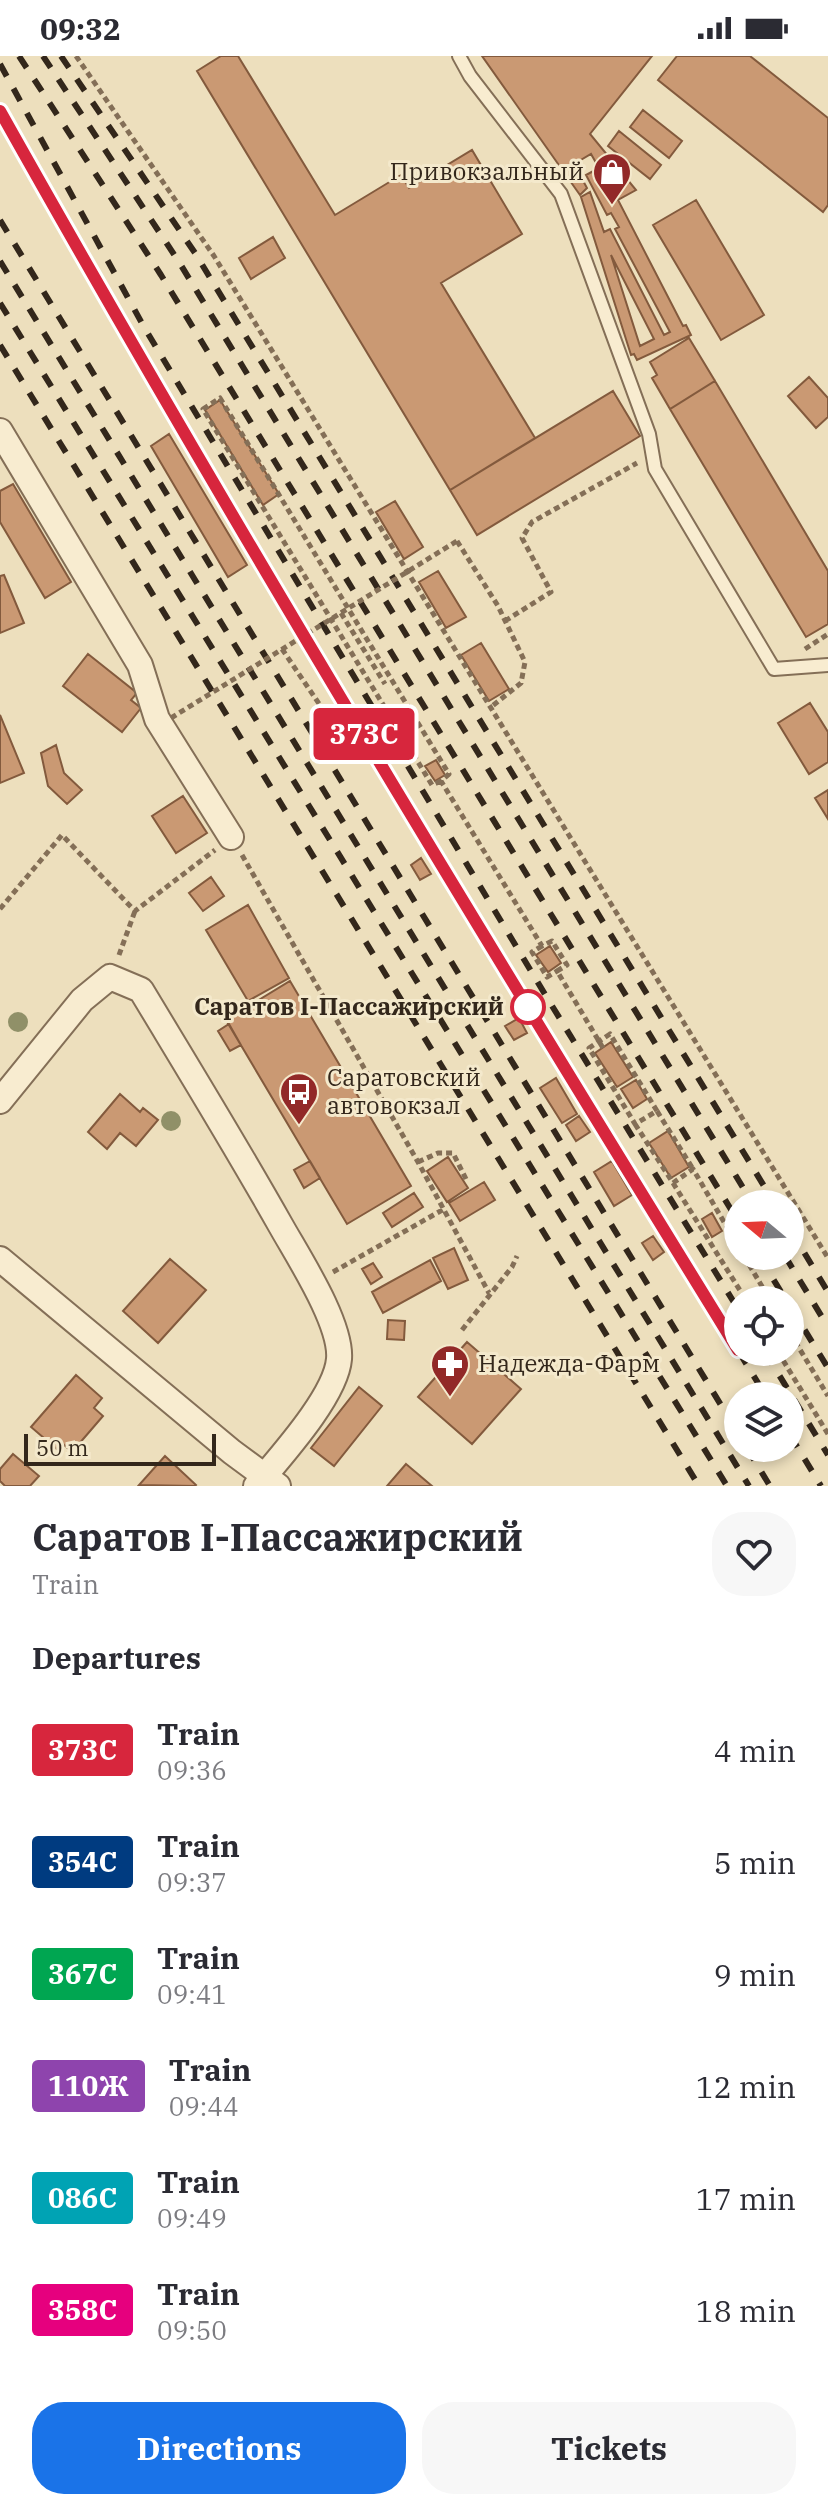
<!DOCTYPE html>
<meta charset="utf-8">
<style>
:root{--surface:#fff;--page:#f7f7f7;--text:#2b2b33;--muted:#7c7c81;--accent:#1a73e8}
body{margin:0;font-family:"IBM Plex Serif",serif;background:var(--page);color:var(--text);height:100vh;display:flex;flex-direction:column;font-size:30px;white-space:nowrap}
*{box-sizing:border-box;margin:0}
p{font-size:26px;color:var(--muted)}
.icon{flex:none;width:44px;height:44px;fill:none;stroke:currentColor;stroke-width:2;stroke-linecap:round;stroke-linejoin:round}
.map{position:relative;height:1430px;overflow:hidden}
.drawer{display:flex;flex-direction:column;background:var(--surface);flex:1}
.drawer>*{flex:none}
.badge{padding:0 16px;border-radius:6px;font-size:28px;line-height:52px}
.needle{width:52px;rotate:289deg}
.fabs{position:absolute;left:724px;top:1134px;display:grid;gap:16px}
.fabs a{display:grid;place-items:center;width:80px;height:80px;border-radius:50%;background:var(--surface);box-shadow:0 4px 12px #0003;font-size:40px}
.scale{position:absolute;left:24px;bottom:20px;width:192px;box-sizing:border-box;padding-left:8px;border:4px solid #33271b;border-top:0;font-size:22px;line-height:28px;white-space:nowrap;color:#33271b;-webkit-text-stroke:6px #f4e9cc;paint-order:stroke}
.map>.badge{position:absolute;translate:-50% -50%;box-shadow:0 0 0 4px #fff}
h2{padding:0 32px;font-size:30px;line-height:72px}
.round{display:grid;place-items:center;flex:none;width:84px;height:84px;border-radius:32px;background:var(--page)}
.headline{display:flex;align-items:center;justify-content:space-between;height:136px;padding:0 32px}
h1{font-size:38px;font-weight:700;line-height:60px}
.primary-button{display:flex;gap:16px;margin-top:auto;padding:16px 32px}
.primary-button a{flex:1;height:92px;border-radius:32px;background:var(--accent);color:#fff;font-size:32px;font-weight:700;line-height:92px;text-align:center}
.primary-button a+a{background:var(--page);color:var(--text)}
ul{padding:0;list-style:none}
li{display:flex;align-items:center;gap:24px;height:112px;padding:0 32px}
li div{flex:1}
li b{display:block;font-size:30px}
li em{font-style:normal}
li .badge{min-width:88px;font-weight:700;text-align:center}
.status{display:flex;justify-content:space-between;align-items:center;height:56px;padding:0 40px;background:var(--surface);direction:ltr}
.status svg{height:22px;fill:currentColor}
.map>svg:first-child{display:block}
</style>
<div class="status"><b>09:32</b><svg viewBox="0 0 49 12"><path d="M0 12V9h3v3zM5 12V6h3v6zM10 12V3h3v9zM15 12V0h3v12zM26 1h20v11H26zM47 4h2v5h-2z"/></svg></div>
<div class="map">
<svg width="828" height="1430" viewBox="0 0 828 1430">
<rect width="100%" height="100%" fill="#eddfbd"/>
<!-- building -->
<path fill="#ca9973" stroke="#835a3d" stroke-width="2" fill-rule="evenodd" d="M221,0h17l97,159 66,-40 8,13 63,-38 50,84 -81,49 94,155 -85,52 -253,-419z
M482,0h170l-62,78 46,56 -18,10 65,126 3,-1 5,10 -54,25 -3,-6 -3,1 -50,-158 9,-5 14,40 6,-3 54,106 6,-3 -55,-103 4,-2 -8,-14 -4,2 -21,-40 13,-7 -8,-14 -17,10 13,24 -7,7zM611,199l43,84 -14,7z
M677,0h73l78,62v87l-5,7 -165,-132z
M643,54l39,31 -13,17 -39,-31z
M619,75l42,34 -11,14 -42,-33z
M696,144l68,115 -43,25 -68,-115z
M273,181l12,21 -34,21 -12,-21z
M689,282l26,43 -45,28 -18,-31 5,-3 -7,-13z
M809,321l19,21v19l-12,11 -28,-32z
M715,325l113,190v53l-22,13 -136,-228z
M613,335l27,45 -163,99 -27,-45z
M220,344l59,94 -16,11 -58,-95z
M169,378l78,131 -19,12 -77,-131z
M13,428l58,98 -26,16 -45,-76v-31z
M395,445l28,46 -19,12 -28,-47z
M438,515l28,46 -20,11 -27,-46z
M4,519l20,48 -24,10v-57z
M481,587l28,46 -20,12 -28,-46z
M88,598l49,39 -6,7 10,8 -19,24 -59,-46z
M810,647l18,29v30l-19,12 -31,-51z
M0,659l24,58 -24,10z
M56,689l8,28 18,17 -15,14 -19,-18 -7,-33z
M436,704l9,15 -10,6 -10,-15z
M828,734v29l-13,-21z
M183,740l24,37 -31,20 -24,-37z
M421,802l10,16 -11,6 -9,-15z
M211,821l13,19 -21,15 -14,-18z
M248,849l41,73 -41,23 -42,-71z
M550,890l11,17 -13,9 -12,-17z
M290,925l121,205 -64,38 -121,-204z
M519,962l8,15 -13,7 -9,-14z
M229,968l12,21 -11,6 -12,-20z
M611,986l22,35 -16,10 -22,-34z
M556,1022l21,36 -15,9 -22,-35z
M636,1024l11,19 -14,9 -12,-19z
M120,1038l20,18 3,-4 15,12 -22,26 -16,-13 -13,16 -19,-17z
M579,1060l11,16 -14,9 -10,-16z
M668,1075l21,36 -18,11 -22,-35z
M448,1101l20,31 -21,14 -20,-31z
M310,1105l10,17 -16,10 -10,-18z
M612,1105l20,34 -18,11 -20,-34z
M484,1126l11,18 -35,21 -11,-18z
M414,1137l9,14 -31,20 -9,-14z
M712,1157l10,18 -10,6 -10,-18z
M653,1180l11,16 -11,8 -11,-17z
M454,1192l14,32 -20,9 -15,-31z
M170,1203l36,31 -48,53 -35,-32z
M430,1204l11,21 -58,32 -11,-21z
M373,1207l9,14 -11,7 -9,-15z
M388,1264l17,1 -1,19 -17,-1z
M467,1286l54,47 -49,55 -54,-47z
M76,1319l26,23 -8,10 9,8 -31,36 -9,-8 -5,6 -27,-23z
M359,1331l23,19 -48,60 -23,-18z
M13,1398l26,22 -9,10h-25l-5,-5v-12z
M165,1400l31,29 -1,1 -56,-1z
M406,1408l26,22h-45z"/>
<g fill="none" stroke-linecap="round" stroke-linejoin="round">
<defs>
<path id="lane" d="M459,0l11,20 91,118 88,240 6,35 119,200 54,-4"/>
<path id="street" d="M0,375l140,234 17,54 74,118
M0,1045l82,-101 28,-23 31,13c47,78 95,156 140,236 18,32 61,98 58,133 -3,37 -59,98 -83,127
M0,1203l232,193 46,34"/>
</defs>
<!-- lane casing -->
<use href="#lane" stroke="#846f57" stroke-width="16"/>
<!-- street casing -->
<use href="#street" stroke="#846f57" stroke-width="28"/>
<!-- path -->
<path stroke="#846f57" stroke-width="5" stroke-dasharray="6 4" stroke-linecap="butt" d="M76,0l138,200 614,1002
M457,485l41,65 27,56 -4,21 -30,24
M341,557l44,71
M505,565l46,-29 -29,-54 10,-16 105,-59
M282,593l48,71
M805,593l23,-15
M441,725l-9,4 -229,-376 17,-11 229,376 -8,7 101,165 10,-5 15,24 -10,6 46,77
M242,799l176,307 71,131
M0,853l62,-74 73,76 80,-61
M542,890l-10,6 15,25 10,-6
M119,899l16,-44
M657,1055l-47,-77 -21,14 46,76 22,-13 36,58
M635,1068l38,59 20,-14 45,77
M418,1106l20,-9h15l14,28
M673,1127l73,117
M744,1200l26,44
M333,1216l111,-63
M462,1274l50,-63 5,-11
M790,1277l38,63
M778,1296l50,82"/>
<!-- lane -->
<use href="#lane" stroke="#f8ecd0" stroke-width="12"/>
<!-- street -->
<use href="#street" stroke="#f8ecd0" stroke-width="24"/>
<!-- rail -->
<path stroke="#33271b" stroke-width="6" stroke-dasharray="14 14" stroke-linecap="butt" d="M19,0l142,219 577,946
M43,0l136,206 574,942
M61,0l134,197 580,951
M0,8l144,263 402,669 192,313
M0,55c235,419 487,829 738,1239
M0,164l738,1213
M0,205l749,1225
M0,247l727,1183
M0,289l699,1141
M790,1173l38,63
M759,1200l27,44
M785,1200l43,71
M790,1250l38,62
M739,1296l27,44
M765,1296l63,103
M790,1379l31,51
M747,1392l23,38"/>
<!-- path-bridge -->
<path stroke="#846f57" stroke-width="5" stroke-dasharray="6 4" stroke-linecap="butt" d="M171,662l286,-177"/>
</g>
<!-- trees -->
<g fill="#909068">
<circle cx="18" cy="966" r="10"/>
<circle cx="171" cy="1065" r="10"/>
</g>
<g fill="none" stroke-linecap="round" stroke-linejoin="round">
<defs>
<path id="line" d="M0,55c235,419 486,830 738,1239"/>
</defs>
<!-- line casing -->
<use href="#line" stroke="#fff" stroke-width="18"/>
<!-- line -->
<use href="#line" stroke="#d7263d" stroke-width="12"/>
</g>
<!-- icons -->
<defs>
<symbol id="shop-pin" viewBox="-11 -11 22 30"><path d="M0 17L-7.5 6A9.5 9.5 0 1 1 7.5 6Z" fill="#922928" stroke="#f4e9cc"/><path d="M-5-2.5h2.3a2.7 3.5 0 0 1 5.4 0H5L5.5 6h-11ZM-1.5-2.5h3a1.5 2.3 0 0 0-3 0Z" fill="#fff"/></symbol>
<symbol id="bus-pin" viewBox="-11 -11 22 30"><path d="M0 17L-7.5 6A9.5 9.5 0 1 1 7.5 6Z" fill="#922928" stroke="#f4e9cc"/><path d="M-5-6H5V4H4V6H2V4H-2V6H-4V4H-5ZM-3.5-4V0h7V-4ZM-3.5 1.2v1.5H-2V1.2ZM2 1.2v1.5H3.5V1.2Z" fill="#fff"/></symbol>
<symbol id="pharmacy-pin" viewBox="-11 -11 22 30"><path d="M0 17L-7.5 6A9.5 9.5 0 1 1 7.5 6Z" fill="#922928" stroke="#f4e9cc"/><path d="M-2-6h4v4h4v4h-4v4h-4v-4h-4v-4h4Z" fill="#fff"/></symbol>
</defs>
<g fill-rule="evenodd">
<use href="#shop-pin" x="590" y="94" width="44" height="60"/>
<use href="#bus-pin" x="277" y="1014" width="44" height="60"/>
<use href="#pharmacy-pin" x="428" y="1286" width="44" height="60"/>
</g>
<!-- markers -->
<circle fill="#fff" stroke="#d7263d" stroke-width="4" cx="528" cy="951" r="16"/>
<g text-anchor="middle" stroke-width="6" stroke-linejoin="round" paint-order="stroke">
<!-- poi labels -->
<g font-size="24" fill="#33271b" stroke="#f4e9cc" text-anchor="start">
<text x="584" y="124" text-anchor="end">Привокзальный</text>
<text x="327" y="1030">Саратовский<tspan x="327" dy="28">автовокзал</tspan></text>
<text x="478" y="1316">Надежда-Фарм</text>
</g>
<!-- stop labels -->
<g font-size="24" font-weight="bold" fill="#33271b" stroke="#f4e9cc" text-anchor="end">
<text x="504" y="959">Саратов I-Пассажирский</text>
</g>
</g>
</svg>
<div class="fabs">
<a><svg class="needle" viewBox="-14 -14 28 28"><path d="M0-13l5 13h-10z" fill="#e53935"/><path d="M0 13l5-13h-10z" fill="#7c7c81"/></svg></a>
<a><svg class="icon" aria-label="locate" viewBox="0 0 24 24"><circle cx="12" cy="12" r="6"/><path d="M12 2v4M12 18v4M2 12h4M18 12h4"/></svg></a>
<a><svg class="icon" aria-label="layers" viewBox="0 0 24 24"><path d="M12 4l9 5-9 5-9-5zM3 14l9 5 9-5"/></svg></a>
</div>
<div class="scale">50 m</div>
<b class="badge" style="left:364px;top:678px;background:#d7263d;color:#fff">373C</b>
</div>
<section class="drawer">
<div class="headline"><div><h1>Саратов I-Пассажирский</h1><p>Train</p></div><a class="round"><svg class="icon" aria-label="heart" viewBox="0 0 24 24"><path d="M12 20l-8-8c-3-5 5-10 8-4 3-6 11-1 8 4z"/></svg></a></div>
<h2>Departures</h2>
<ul>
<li><span class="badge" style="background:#d7263d;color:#fff">373C</span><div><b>Train</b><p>09:36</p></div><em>4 min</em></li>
<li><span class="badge" style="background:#003b80;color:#fff">354С</span><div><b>Train</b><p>09:37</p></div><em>5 min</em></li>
<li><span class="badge" style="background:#00a651;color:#fff">367С</span><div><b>Train</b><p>09:41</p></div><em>9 min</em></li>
<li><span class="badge" style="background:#8e44ad;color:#fff">110Ж</span><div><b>Train</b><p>09:44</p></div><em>12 min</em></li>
<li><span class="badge" style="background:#00a3b4;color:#fff">086С</span><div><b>Train</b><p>09:49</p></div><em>17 min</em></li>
<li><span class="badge" style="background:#e6007e;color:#fff">358С</span><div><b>Train</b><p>09:50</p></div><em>18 min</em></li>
</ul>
<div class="primary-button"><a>Directions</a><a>Tickets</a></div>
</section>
